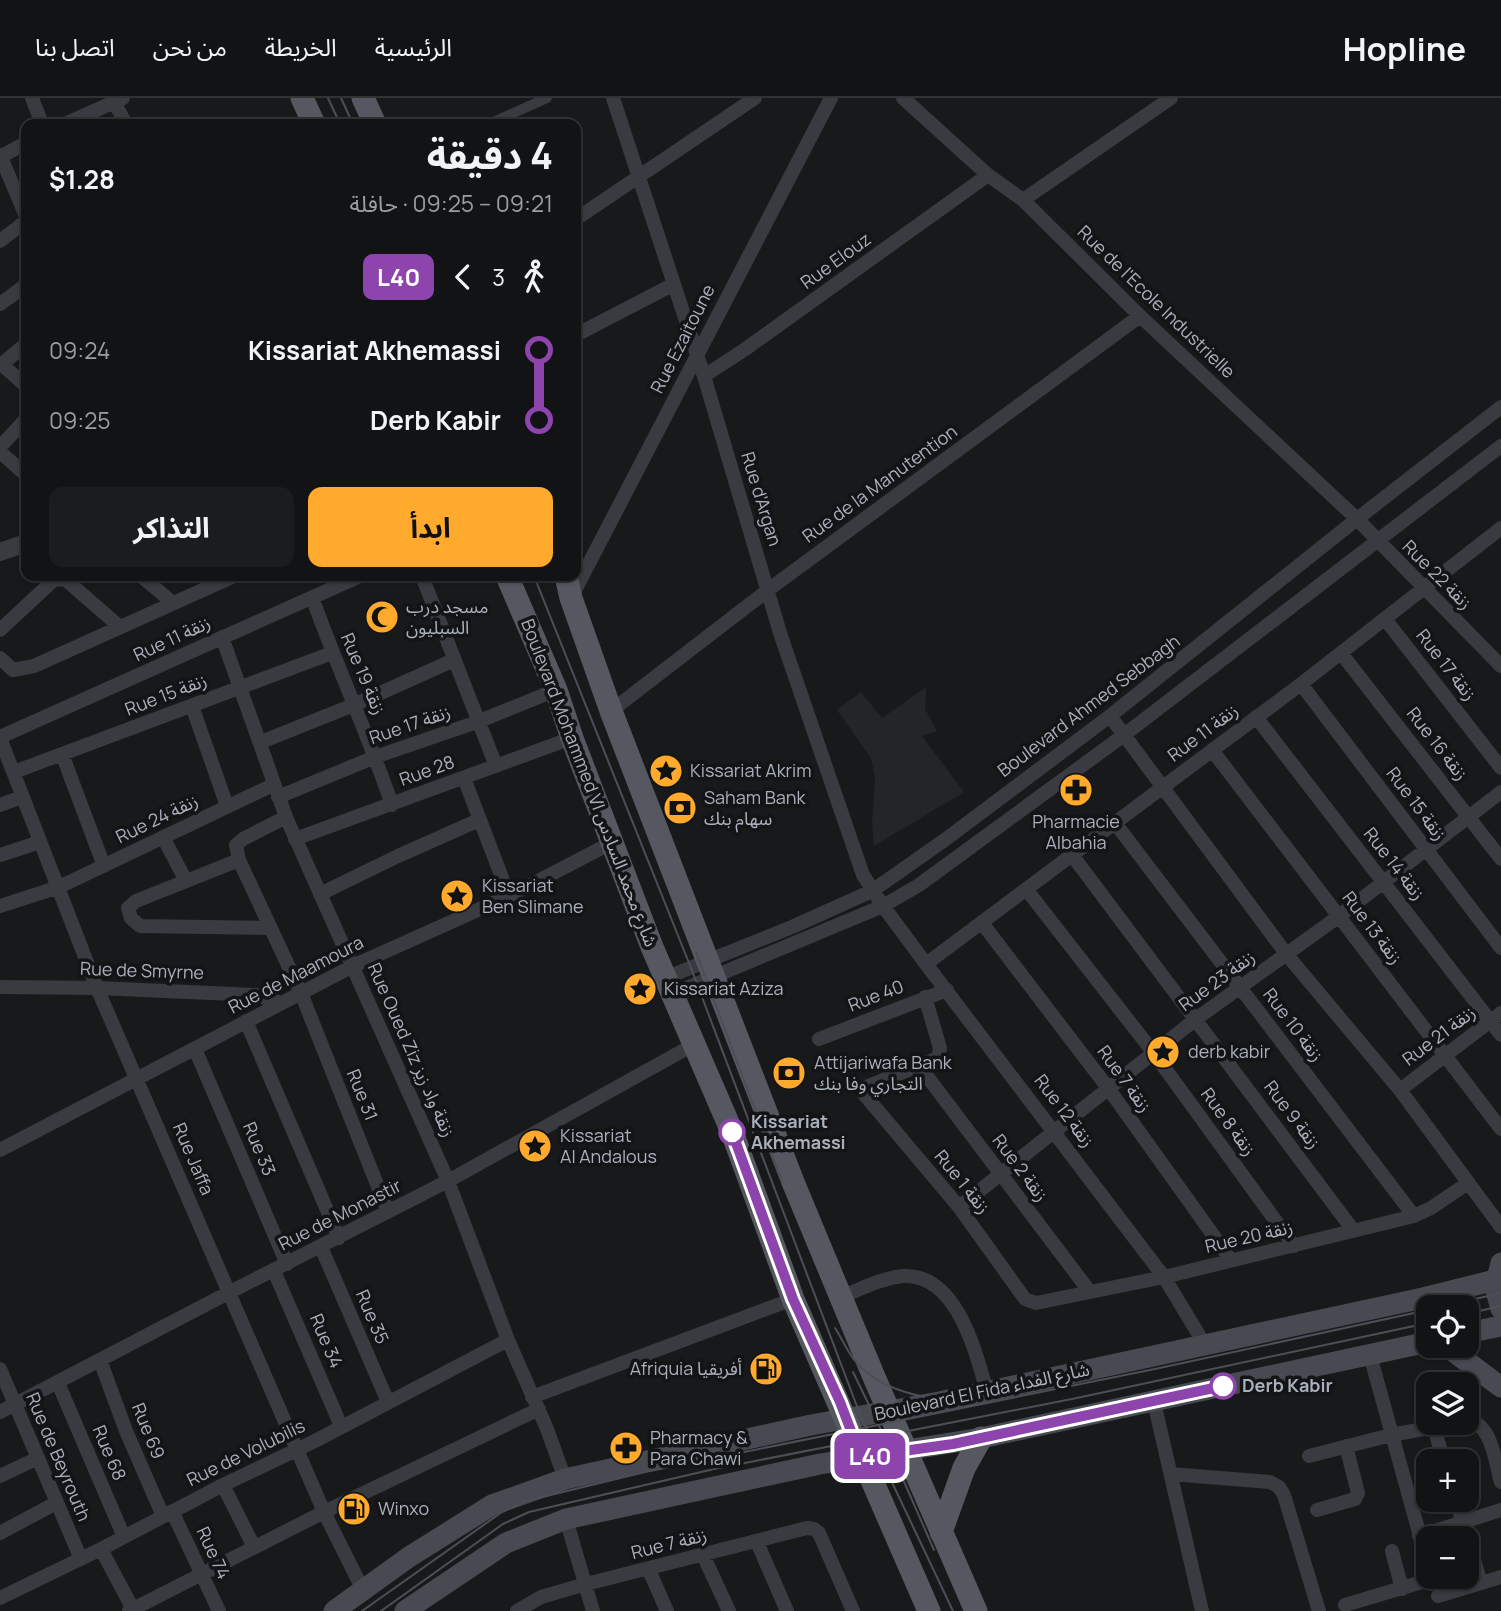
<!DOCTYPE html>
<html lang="ar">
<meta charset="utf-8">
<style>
:root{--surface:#121314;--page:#1b1c1d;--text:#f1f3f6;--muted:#9c9ea0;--line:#313234;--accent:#ffa92d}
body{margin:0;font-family:Manrope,"Noto Sans Arabic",sans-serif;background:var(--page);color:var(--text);direction:rtl;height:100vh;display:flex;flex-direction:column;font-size:26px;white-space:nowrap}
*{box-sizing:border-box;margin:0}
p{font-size:23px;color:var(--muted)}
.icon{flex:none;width:38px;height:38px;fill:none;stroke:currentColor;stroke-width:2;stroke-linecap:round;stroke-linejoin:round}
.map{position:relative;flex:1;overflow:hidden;direction:ltr}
.drawer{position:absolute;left:21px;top:21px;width:560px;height:462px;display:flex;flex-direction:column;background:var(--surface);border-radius:14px;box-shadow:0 2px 5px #0004,0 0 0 2px var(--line);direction:rtl}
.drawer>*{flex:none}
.badge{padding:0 14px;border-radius:10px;font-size:24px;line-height:46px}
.buttons{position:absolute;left:1416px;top:1197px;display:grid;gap:14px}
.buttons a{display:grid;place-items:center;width:63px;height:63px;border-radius:14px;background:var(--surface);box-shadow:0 2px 5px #0004,0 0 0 2px var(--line);font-size:35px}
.map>.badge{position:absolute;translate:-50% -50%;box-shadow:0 0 0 4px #fff}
.legs{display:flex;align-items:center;gap:10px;height:77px;padding:0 28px;font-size:23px}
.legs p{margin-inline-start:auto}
.headline{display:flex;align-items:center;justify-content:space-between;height:119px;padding:0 28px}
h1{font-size:38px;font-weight:700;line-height:52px}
.cta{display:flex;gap:14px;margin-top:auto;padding:14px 28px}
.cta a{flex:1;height:80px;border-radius:14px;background:var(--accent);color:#111;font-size:28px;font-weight:700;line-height:80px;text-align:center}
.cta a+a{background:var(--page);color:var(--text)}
ul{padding:0 28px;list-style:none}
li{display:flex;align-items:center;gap:24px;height:70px;font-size:26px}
li i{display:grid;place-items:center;width:10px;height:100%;margin:0 9px;background:currentColor}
li i::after{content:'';width:18px;height:18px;margin:-9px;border:5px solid;border-radius:50%;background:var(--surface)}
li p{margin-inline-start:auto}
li:first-child i{background:linear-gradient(#0000 50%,currentColor 0)}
li:last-child i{background:linear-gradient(currentColor 50%,#0000 0)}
header{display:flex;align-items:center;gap:42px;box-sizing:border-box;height:98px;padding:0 35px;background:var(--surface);border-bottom:2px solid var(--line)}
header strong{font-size:33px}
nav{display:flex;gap:38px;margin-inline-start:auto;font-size:24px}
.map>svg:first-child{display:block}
</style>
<header>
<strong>Hopline</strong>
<nav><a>الرئيسية</a><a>الخريطة</a><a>من نحن</a><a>اتصل بنا</a></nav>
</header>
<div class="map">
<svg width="1501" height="1513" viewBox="0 0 1501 1513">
<rect width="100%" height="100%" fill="#18191b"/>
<!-- built -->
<path fill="#242528" d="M926,589l-1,22 12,22 -15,5 42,56 -90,54 -2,-23 3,-45 -4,-20 -34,-48 24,-18 21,26z"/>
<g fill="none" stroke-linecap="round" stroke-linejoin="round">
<!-- pedestrian -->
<path stroke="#393b41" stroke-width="10" d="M489,26l58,-26"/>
<!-- minor -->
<path stroke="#393b41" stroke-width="14" d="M32,0l10,26
M613,0l91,278 77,260 82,239 20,31 43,58 238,313 41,68
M903,0l85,77 35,25 117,116 217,203 144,147
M114,4l12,22
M65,26l58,-26
M0,57l26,61
M0,59l26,-14
M1023,102l148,-102
M576,121l179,-121
M0,143l26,-20
M0,206l26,-19
M576,237l98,-51
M0,265l26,23
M2,266l24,-20
M704,278l40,-26 244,-175
M0,349l26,-28
M0,354l26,23
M141,478l32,27
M422,478l74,190
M55,481l11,1 54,47
M572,498l259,-498
M312,499c25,70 56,137 80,208
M1385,521l116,149
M0,532l58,-54
M222,539l64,180 162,364 60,159 39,89 18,50
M1341,555l160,206
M0,560l13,12 21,-4 200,-90
M1301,586l200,264
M192,608l35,100
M611,613l157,-121 372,-274
M1110,618l177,239 113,135 101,137
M1256,619l245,318
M0,639l360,-161
M0,640l97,250 227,524 39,78
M261,644l95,-38 98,-44
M1212,652l289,379
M62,656l42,112
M14,674l318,-119
M464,680l45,118
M278,699l97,-40 102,-35 79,-32
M0,707l22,-8
M286,719l-43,22 -7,6 3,15 62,133 87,219
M1115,725l299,393
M163,739l23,44
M295,741l277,-101
M0,757l40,-13
M1072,757l281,375
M239,762l-103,41 -8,7 3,10 9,8 131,2
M1026,791l127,163 141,194
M320,796l78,-38 81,-36
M0,808l59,-19 214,-102
M982,825l126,165 123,172
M926,866l375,-280 200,-156
M665,880l127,-51 80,-36 74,-52 164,-123 247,-197 144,-112
M0,889l97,1 160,7 24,8
M672,896l211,-88 36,-21 205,-150 377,-289
M925,899l15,51 -2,10 -72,29 -2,7 95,113 66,92 11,4 128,-26 250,-61 17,-8 37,-25
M246,923l93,217
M819,941l128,-49
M195,951l92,215
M920,969l170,225
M1400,992l101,-77
M0,1052l353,-184 156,-70 104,-54
M959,1109l237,-188 142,-102 163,-125
M321,1149l67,155
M274,1173l67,155
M841,1199c20,-8 41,-19 62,-21 54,-3 73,77 84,116
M1370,1257l58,210
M100,1262l26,71 37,85
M0,1271l81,190
M58,1285l66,154
M532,1299l261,-98
M1154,1304l48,209
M0,1314l230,-120 218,-111 245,-136
M1466,1322c26,2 29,42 35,62
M1434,1330l10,33
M1309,1358l82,-21 65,-12
M1171,1376l99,8 9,5 5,8 35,116
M0,1378l38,-18
M223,1387l31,62
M1456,1402l25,83
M1317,1412l38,-11 3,-6 -12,-47
M172,1413l47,100
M566,1421l27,92
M0,1435l56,-30
M1419,1438l82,-26
M757,1444l30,69
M101,1451l33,62
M1392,1453l10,38
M703,1457l26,56
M649,1472l18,41
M1438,1498l63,-19
M0,1500l101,-49 122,-64 92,-44 193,-101
M1345,1507l87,-26
M129,1513l195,-99 215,-103
M517,1513l24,-14 45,-13 221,-56 7,1 5,4 34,78"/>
<!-- tertiary -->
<path stroke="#393b41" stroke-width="18" d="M0,454l26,-9"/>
<!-- secondary -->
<path stroke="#474a51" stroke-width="21" d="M1501,1165l-6,24 6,22
M1466,1235l35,-7
M1446,1248l55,41
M334,1513l75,-54 83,-52 73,-26 246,-54 128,-23 484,-104 72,-18
M405,1513l101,-68 60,-24 254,-55 161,-26 447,-96"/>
<!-- primary -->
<path stroke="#555860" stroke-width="23" d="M302,0l12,26
M363,0l12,26
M507,478l49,114 16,48 80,209 80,185 61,167 136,312
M566,478l5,22 40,113 182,471 81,195 102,234
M941,1434l23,-64 17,-30"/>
<!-- tram -->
<path stroke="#4c4f56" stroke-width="2" d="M328,0l12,26
M341,0l12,26
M534,478l157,392 170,449 92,194
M696,854l86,230
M1440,1209l61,-14
M1466,1216l35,-8
M835,1230c6,9 11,20 17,29 24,33 74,44 112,43
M853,1274l31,64 50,114
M362,1513l140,-99 24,-11 119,-29 510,-103 273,-59
M381,1513l122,-87 26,-12 185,-43 358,-70 356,-76"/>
</g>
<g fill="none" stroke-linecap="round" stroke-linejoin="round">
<defs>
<path id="line-1" d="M732,1034l61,167 47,103 21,55 92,-13 270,-58"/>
</defs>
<!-- line-1 casing -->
<use href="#line-1" stroke="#fff" stroke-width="16"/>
<!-- line-1 -->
<use href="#line-1" stroke="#8e44ad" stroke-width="10"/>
</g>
<!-- icons -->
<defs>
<symbol id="mosque-disc" viewBox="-11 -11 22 22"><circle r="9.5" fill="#ffa92d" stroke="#131416"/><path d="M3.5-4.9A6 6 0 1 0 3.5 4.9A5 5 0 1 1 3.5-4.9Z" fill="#111"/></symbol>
<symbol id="sight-disc" viewBox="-11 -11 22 22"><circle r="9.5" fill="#ffa92d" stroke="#131416"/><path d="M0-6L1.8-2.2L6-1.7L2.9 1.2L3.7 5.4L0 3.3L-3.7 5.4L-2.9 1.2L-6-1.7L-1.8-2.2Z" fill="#111"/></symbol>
<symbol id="pharmacy-disc" viewBox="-11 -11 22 22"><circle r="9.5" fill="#ffa92d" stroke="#131416"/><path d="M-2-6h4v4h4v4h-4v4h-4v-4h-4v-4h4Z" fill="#111"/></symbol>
<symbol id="bank-disc" viewBox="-11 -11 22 22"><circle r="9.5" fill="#ffa92d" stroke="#131416"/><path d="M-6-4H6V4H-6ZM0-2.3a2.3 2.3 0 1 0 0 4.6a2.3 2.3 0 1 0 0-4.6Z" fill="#111"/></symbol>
<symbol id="fuel-disc" viewBox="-11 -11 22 22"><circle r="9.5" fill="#ffa92d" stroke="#131416"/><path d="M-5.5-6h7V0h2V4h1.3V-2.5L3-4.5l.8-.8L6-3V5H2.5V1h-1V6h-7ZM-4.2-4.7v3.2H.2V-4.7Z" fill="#111"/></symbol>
</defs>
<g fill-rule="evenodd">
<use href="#mosque-disc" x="363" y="500" width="38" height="38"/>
<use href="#sight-disc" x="647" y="654" width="38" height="38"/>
<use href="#pharmacy-disc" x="1057" y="673" width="38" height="38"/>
<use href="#bank-disc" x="661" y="691" width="38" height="38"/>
<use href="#sight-disc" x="438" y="779" width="38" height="38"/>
<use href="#sight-disc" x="621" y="872" width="38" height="38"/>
<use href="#sight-disc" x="1144" y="935" width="38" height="38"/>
<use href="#bank-disc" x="770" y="956" width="38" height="38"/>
<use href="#sight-disc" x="516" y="1029" width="38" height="38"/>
<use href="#fuel-disc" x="747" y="1252" width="38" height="38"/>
<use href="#pharmacy-disc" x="607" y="1331" width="38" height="38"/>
<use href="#fuel-disc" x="335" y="1392" width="38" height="38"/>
</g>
<!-- markers -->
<g fill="#fff" stroke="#8e44ad" stroke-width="3.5">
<circle cx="732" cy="1034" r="12"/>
<circle cx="1223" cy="1288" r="12"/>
</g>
<g text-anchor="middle" stroke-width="7" stroke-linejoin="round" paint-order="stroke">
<!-- street labels -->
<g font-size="18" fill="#aab1bc" stroke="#131416">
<text transform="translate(836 163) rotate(-36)" y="6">Rue Elouz</text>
<text transform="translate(1156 204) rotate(44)" y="6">Rue de l'Ecole Industrielle</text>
<text transform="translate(683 241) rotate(-63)" y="6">Rue Ezaitoune</text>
<text transform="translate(880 386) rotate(-36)" y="6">Rue de la Manutention</text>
<text transform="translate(761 401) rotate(73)" y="6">Rue d'Argan</text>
<text transform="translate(1437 477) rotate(45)" y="6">Rue 22 زنقة</text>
<text transform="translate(172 541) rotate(-25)" y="6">Rue 11 زنقة</text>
<text transform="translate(1446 567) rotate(52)" y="6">Rue 17 زنقة</text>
<text transform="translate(363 576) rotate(67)" y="6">Rue 19 زنقة</text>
<text transform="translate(166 597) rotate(-21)" y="6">Rue 15 زنقة</text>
<text transform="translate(1089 608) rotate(-37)" y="6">Boulevard Ahmed Sebbagh</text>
<text transform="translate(410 627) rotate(-19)" y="6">Rue 17 زنقة</text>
<text transform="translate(1203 635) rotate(-37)" y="6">Rue 11 زنقة</text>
<text transform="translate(1437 646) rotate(52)" y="6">Rue 16 زنقة</text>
<text transform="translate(427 673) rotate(-20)" y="6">Rue 28</text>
<text transform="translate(589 685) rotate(69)" y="6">Boulevard Mohammed VI شارع محمد السادس</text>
<text transform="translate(1416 706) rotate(53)" y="6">Rue 15 زنقة</text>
<text transform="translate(157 721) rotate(-26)" y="6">Rue 24 زنقة</text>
<text transform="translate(1394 766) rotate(52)" y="6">Rue 14 زنقة</text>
<text transform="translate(1372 830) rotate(53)" y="6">Rue 13 زنقة</text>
<text transform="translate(142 873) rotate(2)" y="6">Rue de Smyrne</text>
<text transform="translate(296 877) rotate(-27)" y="6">Rue de Maamoura</text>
<text transform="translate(1217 883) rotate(-36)" y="6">Rue 23 زنقة</text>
<text transform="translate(876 898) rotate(-21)" y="6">Rue 40</text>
<text transform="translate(1293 927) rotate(53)" y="6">Rue 10 زنقة</text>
<text transform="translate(1439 938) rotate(-37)" y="6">Rue 21 زنقة</text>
<text transform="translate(411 952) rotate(66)" y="6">Rue Oued Ziz زنقة واد زيز</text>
<text transform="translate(1124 981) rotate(54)" y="6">Rue 7 زنقة</text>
<text transform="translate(362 997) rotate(68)" y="6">Rue 31</text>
<text transform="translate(1064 1013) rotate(53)" y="6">Rue 12 زنقة</text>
<text transform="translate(1292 1017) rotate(53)" y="6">Rue 9 زنقة</text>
<text transform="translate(1228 1024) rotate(54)" y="6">Rue 8 زنقة</text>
<text transform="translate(259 1051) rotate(67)" y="6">Rue 33</text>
<text transform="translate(193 1061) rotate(67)" y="6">Rue Jaffa</text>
<text transform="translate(1020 1070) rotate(53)" y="6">Rue 2 زنقة</text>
<text transform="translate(962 1084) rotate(51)" y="6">Rue 1 زنقة</text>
<text transform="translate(340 1117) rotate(-27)" y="6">Rue de Monastir</text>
<text transform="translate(1249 1139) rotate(-13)" y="6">Rue 20 زنقة</text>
<text transform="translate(372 1219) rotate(67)" y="6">Rue 35</text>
<text transform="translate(326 1243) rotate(67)" y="6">Rue 34</text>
<text transform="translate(982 1294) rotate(-12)" y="6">Boulevard El Fida شارع الفداء</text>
<text transform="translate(148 1333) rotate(68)" y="6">Rue 69</text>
<text transform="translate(109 1355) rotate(67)" y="6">Rue 68</text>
<text transform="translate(246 1355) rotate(-26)" y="6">Rue de Volubilis</text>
<text transform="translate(58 1359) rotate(67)" y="6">Rue de Beyrouth</text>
<text transform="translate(669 1446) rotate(-14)" y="6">Rue 7 زنقة</text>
<text transform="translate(213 1455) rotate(65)" y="6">Rue 74</text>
</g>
<!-- poi labels -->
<g font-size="18" fill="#aab1bc" stroke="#131416" text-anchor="start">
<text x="406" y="515">مسجد درب<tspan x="406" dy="21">السبليون</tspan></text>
<text x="690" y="679">Kissariat Akrim</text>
<text x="704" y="706">Saham Bank<tspan x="704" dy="21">سهام بنك</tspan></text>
<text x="1076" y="730" text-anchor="middle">Pharmacie<tspan x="1076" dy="21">Albahia</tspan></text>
<text x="482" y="794">Kissariat<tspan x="482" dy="21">Ben Slimane</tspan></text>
<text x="664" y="897">Kissariat Aziza</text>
<text x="1188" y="960">derb kabir</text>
<text x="814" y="971">Attijariwafa Bank<tspan x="814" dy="21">التجاري وفا بنك</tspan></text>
<text x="560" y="1044">Kissariat<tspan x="560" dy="21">Al Andalous</tspan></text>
<text x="742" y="1277" text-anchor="end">Afriquia أفريقيا</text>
<text x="650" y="1346">Pharmacy &amp;<tspan x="650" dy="21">Para Chawi</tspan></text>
<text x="378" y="1417">Winxo</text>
</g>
<!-- stop labels -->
<g font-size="18" font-weight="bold" fill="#aab1bc" stroke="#131416" text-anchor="start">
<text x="751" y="1030">Kissariat<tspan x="751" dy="21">Akhemassi</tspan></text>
<text x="1242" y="1294">Derb Kabir</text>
</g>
</g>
</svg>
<div class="buttons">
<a><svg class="icon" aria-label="locate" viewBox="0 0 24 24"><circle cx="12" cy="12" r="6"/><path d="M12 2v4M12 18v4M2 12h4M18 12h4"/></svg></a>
<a><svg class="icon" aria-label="layers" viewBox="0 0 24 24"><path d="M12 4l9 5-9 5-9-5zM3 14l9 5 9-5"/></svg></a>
<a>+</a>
<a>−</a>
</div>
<b class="badge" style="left:870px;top:1358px;background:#8e44ad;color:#fff">L40</b>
<section class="drawer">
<div class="headline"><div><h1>4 دقيقة</h1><p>09:21 – 09:25 · حافلة</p></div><b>$1.28</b></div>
<div class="legs"><svg class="icon" aria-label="walk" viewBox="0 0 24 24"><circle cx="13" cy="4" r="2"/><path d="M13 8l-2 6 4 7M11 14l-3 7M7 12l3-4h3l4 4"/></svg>3<svg class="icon" aria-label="back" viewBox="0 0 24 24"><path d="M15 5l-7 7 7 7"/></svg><b class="badge" style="background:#8e44ad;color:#fff">L40</b></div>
<ul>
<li><i style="color:#8e44ad"></i><b>Kissariat Akhemassi</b><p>09:24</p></li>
<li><i style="color:#8e44ad"></i><b>Derb Kabir</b><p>09:25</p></li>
</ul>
<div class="cta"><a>ابدأ</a><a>التذاكر</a></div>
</section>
</div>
